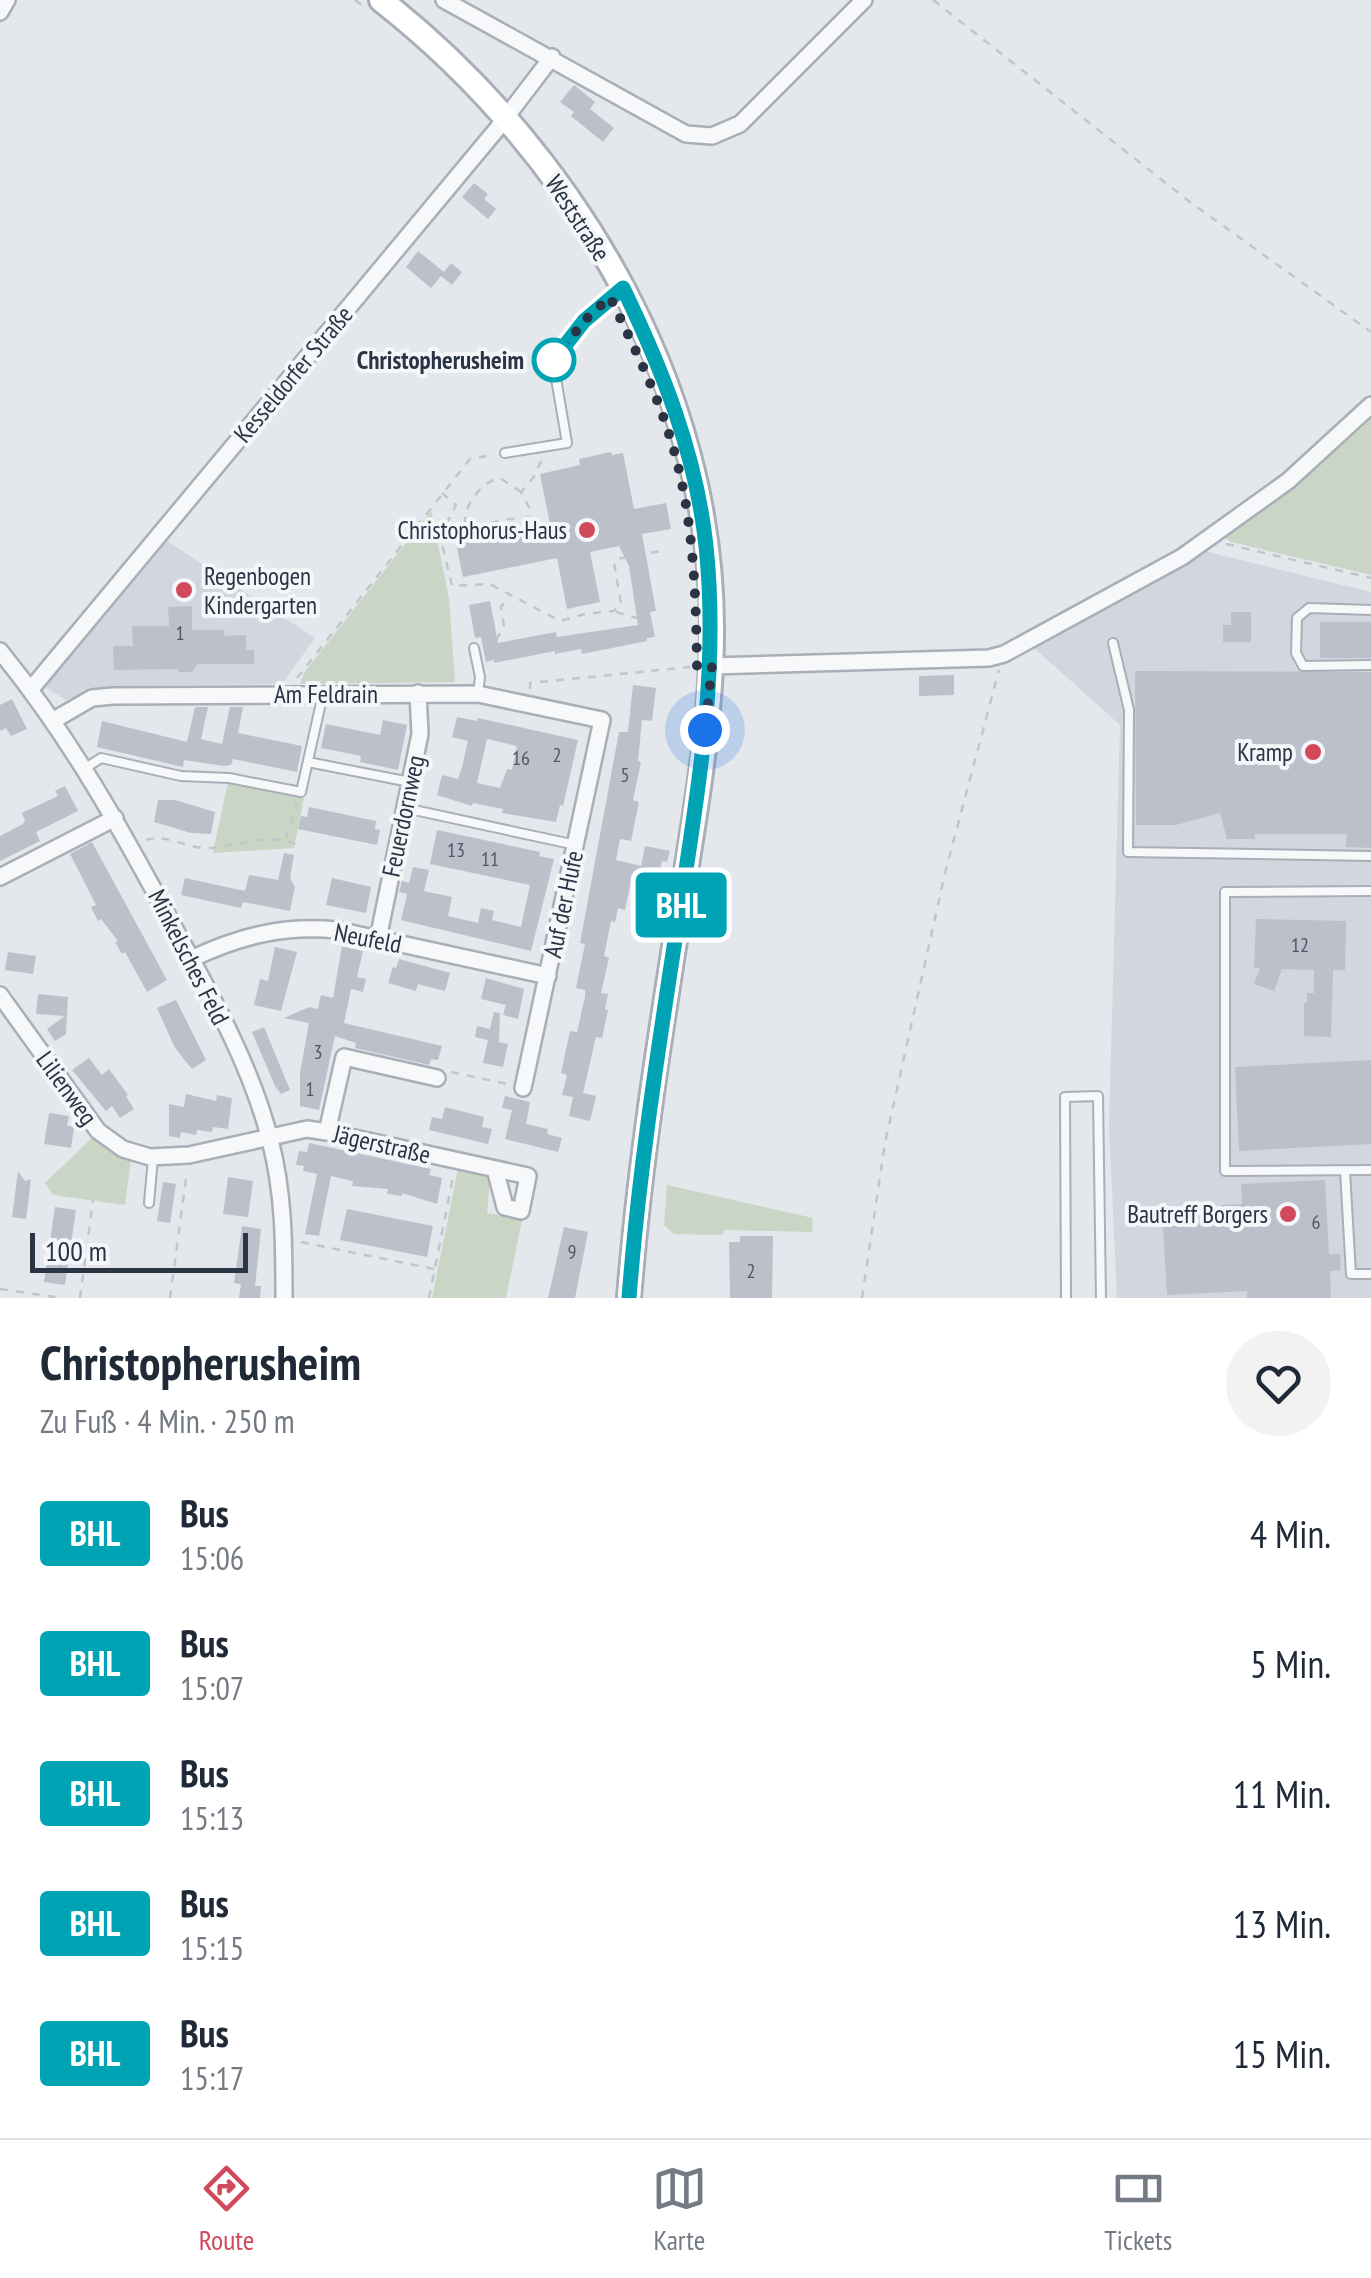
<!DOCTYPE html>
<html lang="de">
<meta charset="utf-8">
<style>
:root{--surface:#fff;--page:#f2f2f3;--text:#1f2937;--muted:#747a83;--line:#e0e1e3;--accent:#d1495b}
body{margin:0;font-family:"PT Sans Narrow",sans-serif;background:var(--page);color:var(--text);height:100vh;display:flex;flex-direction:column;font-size:38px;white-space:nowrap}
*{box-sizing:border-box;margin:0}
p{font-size:32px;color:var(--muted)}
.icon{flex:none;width:55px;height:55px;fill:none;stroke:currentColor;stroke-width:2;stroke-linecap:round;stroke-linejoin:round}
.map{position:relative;height:1298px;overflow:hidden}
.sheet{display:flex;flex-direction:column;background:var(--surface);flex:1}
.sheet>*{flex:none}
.badge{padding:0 20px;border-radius:8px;font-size:35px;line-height:65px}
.scale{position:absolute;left:30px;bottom:25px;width:218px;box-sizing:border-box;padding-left:10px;border:5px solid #2b3445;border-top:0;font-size:28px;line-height:35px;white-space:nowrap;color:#2b3445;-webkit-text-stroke:8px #f4f6f9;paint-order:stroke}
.you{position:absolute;width:50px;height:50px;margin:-25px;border:8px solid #fff;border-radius:50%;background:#1a73e8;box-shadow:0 0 0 15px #1a73e833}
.map>.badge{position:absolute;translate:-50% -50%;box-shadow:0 0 0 5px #fff}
.round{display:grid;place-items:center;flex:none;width:105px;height:105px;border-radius:52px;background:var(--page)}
.headline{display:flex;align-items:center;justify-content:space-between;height:170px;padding:0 40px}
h1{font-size:48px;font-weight:700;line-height:75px}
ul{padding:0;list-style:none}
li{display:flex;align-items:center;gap:30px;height:130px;padding:0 40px}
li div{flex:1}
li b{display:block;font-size:38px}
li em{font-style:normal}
li .badge{min-width:110px;font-weight:700;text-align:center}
.tab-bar{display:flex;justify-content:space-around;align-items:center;height:140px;border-top:2px solid var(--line);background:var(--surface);font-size:28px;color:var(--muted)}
.tab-bar a{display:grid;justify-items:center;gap:5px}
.tab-bar .selected{color:var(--accent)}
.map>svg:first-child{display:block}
</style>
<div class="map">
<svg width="1371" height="1298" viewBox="0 0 1371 1298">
<rect width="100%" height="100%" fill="#e4e7ec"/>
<!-- built -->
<path fill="#d2d6de" d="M167,541l148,97 -33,46 -171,2 -45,14 -21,-13z
M1204,551l167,41v706h-254l-8,-174 11,-399 -87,-78z"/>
<!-- green -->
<path fill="#c9d6c5" d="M1371,413v162l-140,-33 -8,-6z
M431,511l18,87 6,84 -155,2 4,-11z
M228,782l76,16 -10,50 -81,5z
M94,1136l37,24 -6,45 -72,-10 -8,-12z
M458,1169l27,6 5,5 -3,33 35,7 -16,78h-74z
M667,1185l146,33 -1,14 -88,-2 -1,5 -49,-1 -10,-9z"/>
<!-- building -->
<path fill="#bbc0ca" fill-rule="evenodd" d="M574,85l21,17 -5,7 24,19 -11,14 -32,-26 3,-4 -14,-10z
M474,183l14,11 -4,5 12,10 -8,10 -26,-22z
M418,251l26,21 7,-9 11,9 -10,13 -11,-9 -10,12 -25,-21z
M611,452l1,3 11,-2 11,56 32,-6 5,26 -29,5 14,77 -6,1 5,25 -8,1v3l-65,13 -1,-5 -26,5v-3l-61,12v-3l-8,2 -5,-25 -6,1 -6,-33 21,-4 8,42 58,-11 1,5 81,-12 -9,-59 -10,-20 -29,6 10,50 -33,7 -10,-51 -94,19 -7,-34 94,-19 -10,-50 40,-9 -1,-6z
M192,606v24h32v6l22,-1v15h8v14h-57l-5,8h-14v-3l-64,1 -1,-24h20l-1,-20h37l-1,-19z
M1231,612h20v30h-28v-17h8z
M1320,622h51v36h-51z
M1135,671l236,1v176l-25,-1 1,-13h-92v5h-28l-7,-26 -44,12h-40z
M954,675v20l-35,1v-20z
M633,685l23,3 -4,33 -10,-1 -4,41 3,1 -8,38 6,2 -8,39 -11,-2 -4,21 25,6 4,-20 25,5 -3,11 -5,-1 -2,9 -11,-3 -2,12 -15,-3 -7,34 -7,-2 -3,14 -4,-1 -7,35 5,2 -8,35 7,1 -3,15 3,1 -6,28 -6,-1 -13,56 13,3 -6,25 -21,-5 4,-19 -11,-2 5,-20 -6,-2 9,-42 7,1 8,-35v-7l-9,-2 9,-44 -5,-1 39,-211h9z
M12,699l15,30 -16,7 -5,-8 -6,3v-26z
M195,707h13l-7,32 21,5 8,-37h13l-5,26 64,13 -5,26 -64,-13 -2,6 -7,1 -40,-6 -1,7 -86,-20 5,-26 85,21z
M457,717l20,4 1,-3 100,22 -15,66 -3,-1 -4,17 -54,-9 1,-4 -30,-6 -1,3 -35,-11 5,-20 16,4 4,-12 6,-26 -16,-4zM487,739l30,7 -5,24 -5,-1 -7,19 -23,-5z
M383,720l24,5 -9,45 -38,-8 1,-6 -40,-8 5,-24 54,11z
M65,786l13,25 -42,21 4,9 -40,20v-25l23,-12 2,-3 -3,-8 36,-17 -3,-5z
M158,800h17l40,12 -4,22 -20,-1 -37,-11z
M309,807l67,14 -1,8 5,1 -3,15 -79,-16 3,-13 6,1z
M437,830l103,22 -1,4 15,3 -23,92 -130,-31 6,-26 -8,-2 3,-11 7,2 4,-16 16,3 -5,21 28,6 -4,19 30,7 3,-15 13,3 -2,9 29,7 9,-42 -100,-21z
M92,842l75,138 -20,12 -22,-40 -3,2 -7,-12 3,-1 -17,-22 -3,2 -7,-14 5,-2 -26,-51z
M284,853l10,2 -4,23 5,9 -5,24 -47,-9 -2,6 -60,-13 4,-17 60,13 4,-16 29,5z
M332,878l39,9 -5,26 -40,-8z
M1256,919l90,2 -1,49h-12l-2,67 -27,-1v-33h3v-10h7v-23l-32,-1 -8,22 -20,-7 6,-16h-6z
M342,946l21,5 -6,26 9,2 -3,13 -12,-3 -7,34 98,23 -4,14 -7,-1 -2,6 -74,-17 1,-5 -21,-7 -16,74 -19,-4v-33l9,-50 -25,-5 25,-11 9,2 3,-14 12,3z
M275,947l22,5 -16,59 -27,-6 6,-26 8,2z
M8,952l28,4 -3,18 -28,-4z
M399,959l51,14 -5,18 -27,-7 -2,7 -28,-8 5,-16 3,1z
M486,978l38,11 -6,30 -15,-4 3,-10 -25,-6z
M38,994l30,3 -2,37 -11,7 -8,-12 18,-13 -29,-2z
M176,1000l30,60 -14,9 -17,-21 -18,-40z
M494,1012l6,1 -1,29 9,2 -5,23 -20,-4 5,-23 -13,-3 2,-11 13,3z
M264,1027l26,63 -9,4 -6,-8 -23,-54z
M89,1058l13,17 7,-6 19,26 -2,1 8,13 -14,9 -8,-12 -6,5 -34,-41z
M1371,1060v84l-132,7 -4,-84z
M186,1094l30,7 1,-6 15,3 -4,31 -15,-2 -1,5 -15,-2 -1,5 -15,-3 -1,6 -11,-2v-32l15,3z
M505,1096l25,6 -4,22 22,5 -1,5 15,4 -4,14 -53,-13 7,-29 -10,-2z
M445,1107l39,10 -2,10 10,2 -4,15 -59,-14 3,-13 10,2z
M49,1113l20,3 -2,10 7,1 -3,21 -27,-4z
M309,1143l122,26 -2,6 13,3 -5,26 -35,-11v3l-15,-2 1,-5 -36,-3 1,-5 -22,-5 -12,60 -14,-2 12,-60 -14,-3 1,-5 -8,-1 3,-14 8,1z
M18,1171l7,10 6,-2 -5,40 -14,-2z
M228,1177l25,4 -5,36 -25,-3z
M1325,1180l4,74h11l1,16 -11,1 1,27h-84v-7l-80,4 -4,-69 59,-4 -1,-17 21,-1 -1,-20z
M163,1182l13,2 -6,39 -13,-2z
M55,1207l21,3 -11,75 -21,-3z
M347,1209l86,17 -6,31 -87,-17z
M242,1226l19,3 -6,57h6l-1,12h-21l2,-14 -7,-1z
M564,1227l24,5 -13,66h-27z
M740,1236h33l-1,62h-42l-1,-56h11z"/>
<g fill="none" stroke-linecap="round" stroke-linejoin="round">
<defs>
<path id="service" d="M505,453l62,-10 -14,-82
M1371,610l-62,-2 -12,10 -1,35 7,13 68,-1
M1113,643l16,67 -1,142 243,4
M474,648l6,29 -2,16
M308,762l102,20
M84,769l17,-11 80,18 48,2 72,14 22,-98
M405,808l171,37
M1371,891l-146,1v279l146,-1
M1345,1171l6,103h20
M149,1203l4,-45
M1066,1298l-1,-201 33,-1 3,202"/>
<path id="minor" d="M444,0l242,134 26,2 28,-12 124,-124
M0,12l7,-12
M553,361l31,-40 39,-33
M0,651c71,87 124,183 177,282 36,65 75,135 93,207 14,53 14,104 14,158
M712,666l277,-8 15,-4 178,-97 106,-76 83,-76
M31,689l466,-560 55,-72
M54,720l38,-22 21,-2 365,-2 124,26 -79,368
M0,877l115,-59
M378,939l42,-205 -2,-41
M191,959c49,-23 92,-34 146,-29l211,46
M0,995l98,136 25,18 27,8 39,-2 118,-26 20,3 201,44 -7,35 -16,-4 -10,-38
M327,1132l17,-75 93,21"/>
<path id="secondary" d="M381,0c200,157 345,407 330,667 -4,83 -19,166 -32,248 -20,127 -40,254 -50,383"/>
</defs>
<!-- service casing -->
<use href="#service" stroke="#a9aeb7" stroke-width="12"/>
<!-- minor casing -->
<use href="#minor" stroke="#a9aeb7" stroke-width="20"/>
<!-- secondary casing -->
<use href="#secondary" stroke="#a9aeb7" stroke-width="28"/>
<!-- path -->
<path stroke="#c2c5cb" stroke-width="2.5" stroke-dasharray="8 8" stroke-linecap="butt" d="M355,0l8,6
M933,0l257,202 181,130
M521,492l-21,-14c-17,3 -35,25 -35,43l13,6 27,-8h22l3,-10 -9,-17 12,-14 9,-19
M442,493l14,12 -16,31 12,50 38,-2 70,37 25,-7 29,-3 7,-7 -7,-41 3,-4 44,-8
M1226,544l145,34
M616,612l21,6
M496,640l8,-13 -3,-20 7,-11
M297,678l173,-219 23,-4
M530,689v-6l160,-16
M286,838l11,-35
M146,840c21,-7 41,9 63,8 27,-1 62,-17 87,-3
M451,1072l56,12
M301,1242l133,27
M0,1289l62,9
M80,1298l13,-98
M170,1298l17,-127
M429,1298l24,-121
M862,1298l23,-155 60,-270 54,-203"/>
<!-- service -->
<use href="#service" stroke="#f7f8fa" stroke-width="8"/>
<!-- minor -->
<use href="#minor" stroke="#f7f8fa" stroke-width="15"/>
<!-- secondary -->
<use href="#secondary" stroke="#fff" stroke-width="22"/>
</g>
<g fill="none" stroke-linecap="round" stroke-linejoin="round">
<defs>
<path id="line" d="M553,361l31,-40 39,-33c40,83 73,166 83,258 13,122 -7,241 -26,362 -20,130 -41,259 -51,390"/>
</defs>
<!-- line casing -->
<use href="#line" stroke="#fff" stroke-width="22"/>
<!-- line -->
<use href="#line" stroke="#00a3b4" stroke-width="15"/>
<!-- walk -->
<path stroke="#2b3445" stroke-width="10" stroke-dasharray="0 18" d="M554,360l30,-39 26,-24c21,44 43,87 58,134 25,75 28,157 29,236l15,-1 -7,64"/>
</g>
<!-- markers -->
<circle fill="#fff" stroke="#00a3b4" stroke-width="5" cx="554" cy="360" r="20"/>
<g fill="#d1495b" stroke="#f4f6f9" stroke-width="4">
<circle cx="587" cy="530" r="10"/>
<circle cx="184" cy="590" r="10"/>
<circle cx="1313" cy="752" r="10"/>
<circle cx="1288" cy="1214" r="10"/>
</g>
<g text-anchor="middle" stroke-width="8" stroke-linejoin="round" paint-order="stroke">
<!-- number labels -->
<g font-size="20" fill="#4f5766">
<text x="180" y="640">1</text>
<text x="557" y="762">2</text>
<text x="521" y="765">16</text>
<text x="625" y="782">5</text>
<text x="456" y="857">13</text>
<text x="490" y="866">11</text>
<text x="1300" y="952">12</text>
<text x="318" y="1059">3</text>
<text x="310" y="1096">1</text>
<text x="1316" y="1229">6</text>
<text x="572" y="1259">9</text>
<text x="751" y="1278">2</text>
</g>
<!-- street labels -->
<g font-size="25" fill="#2b3445" stroke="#f4f6f9">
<text transform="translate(578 218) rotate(57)" y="9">Weststraße</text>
<text transform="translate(293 374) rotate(-50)" y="9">Kesseldorfer Straße</text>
<text x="326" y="703">Am Feldrain</text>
<text transform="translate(403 816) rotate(-78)" y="9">Feuerdornweg</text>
<text transform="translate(563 904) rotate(-78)" y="9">Auf der Hufe</text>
<text transform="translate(368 938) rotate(11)" y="9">Neufeld</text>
<text transform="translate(189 957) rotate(63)" y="9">Minkelsches Feld</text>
<text transform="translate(67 1088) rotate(54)" y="9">Lilienweg</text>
<text transform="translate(382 1144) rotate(13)" y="9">Jägerstraße</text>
</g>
<!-- stop labels -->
<g font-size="25" font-weight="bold" fill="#2b3445" stroke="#f4f6f9" text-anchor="end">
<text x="524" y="369">Christopherusheim</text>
</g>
<!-- poi labels -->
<g font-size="25" fill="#2b3445" stroke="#f4f6f9" text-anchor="end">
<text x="567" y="539">Christophorus-Haus</text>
<text x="204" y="585" text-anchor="start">Regenbogen<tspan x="204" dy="29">Kindergarten</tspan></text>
<text x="1293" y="761">Kramp</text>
<text x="1268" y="1223">Bautreff Borgers</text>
</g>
</g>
</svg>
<div class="scale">100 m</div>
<div class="you" style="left:705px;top:730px"></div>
<b class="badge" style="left:681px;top:905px;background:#00a3b4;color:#fff">BHL</b>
</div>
<section class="sheet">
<div class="headline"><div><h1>Christopherusheim</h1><p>Zu Fuß · 4 Min. · 250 m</p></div><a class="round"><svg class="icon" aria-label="heart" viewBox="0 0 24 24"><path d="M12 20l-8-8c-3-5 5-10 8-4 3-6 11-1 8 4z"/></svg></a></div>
<ul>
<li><span class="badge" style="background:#00a3b4;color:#fff">BHL</span><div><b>Bus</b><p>15:06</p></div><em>4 Min.</em></li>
<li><span class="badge" style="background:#00a3b4;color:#fff">BHL</span><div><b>Bus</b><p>15:07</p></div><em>5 Min.</em></li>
<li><span class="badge" style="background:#00a3b4;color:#fff">BHL</span><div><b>Bus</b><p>15:13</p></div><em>11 Min.</em></li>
<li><span class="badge" style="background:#00a3b4;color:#fff">BHL</span><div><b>Bus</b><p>15:15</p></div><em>13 Min.</em></li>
<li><span class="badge" style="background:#00a3b4;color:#fff">BHL</span><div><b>Bus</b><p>15:17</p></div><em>15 Min.</em></li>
</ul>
</section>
<nav class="tab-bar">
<a class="selected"><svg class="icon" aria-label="directions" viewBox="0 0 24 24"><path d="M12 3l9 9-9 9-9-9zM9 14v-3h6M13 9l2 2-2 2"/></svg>Route</a>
<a><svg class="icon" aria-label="map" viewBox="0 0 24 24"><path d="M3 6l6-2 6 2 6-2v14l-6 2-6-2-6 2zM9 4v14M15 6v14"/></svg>Karte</a>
<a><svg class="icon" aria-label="tickets" viewBox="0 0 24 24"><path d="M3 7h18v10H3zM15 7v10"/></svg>Tickets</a>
</nav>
